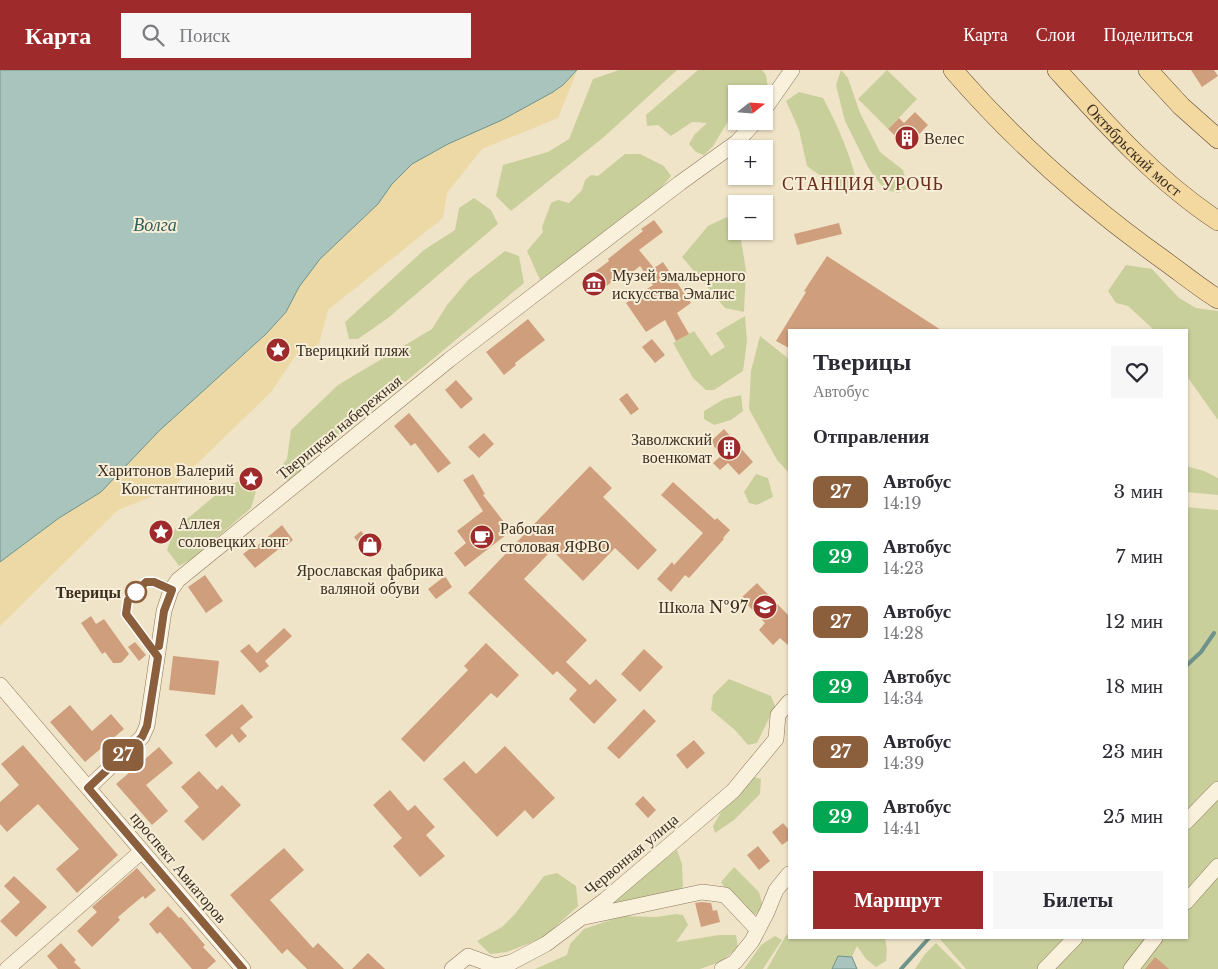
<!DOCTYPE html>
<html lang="ru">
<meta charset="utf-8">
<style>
:root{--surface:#fff;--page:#f7f7f7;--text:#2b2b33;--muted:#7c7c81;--accent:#9e2a2b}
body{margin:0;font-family:"Libre Baskerville",serif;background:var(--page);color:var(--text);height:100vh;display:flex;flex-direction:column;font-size:19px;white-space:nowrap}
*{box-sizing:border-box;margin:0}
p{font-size:16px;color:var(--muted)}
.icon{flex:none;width:28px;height:28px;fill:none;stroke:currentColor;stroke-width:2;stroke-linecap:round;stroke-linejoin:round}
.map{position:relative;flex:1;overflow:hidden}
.side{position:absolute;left:788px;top:259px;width:400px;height:610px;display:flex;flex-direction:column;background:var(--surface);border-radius:0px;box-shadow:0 1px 4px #0004}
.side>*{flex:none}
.badge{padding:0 10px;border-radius:8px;font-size:18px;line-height:32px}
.needle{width:32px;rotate:73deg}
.tools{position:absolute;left:728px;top:15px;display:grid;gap:10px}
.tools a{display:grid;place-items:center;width:45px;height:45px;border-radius:0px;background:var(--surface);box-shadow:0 1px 4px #0004;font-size:25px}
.map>.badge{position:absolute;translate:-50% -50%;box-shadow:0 0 0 2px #fff}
h2{padding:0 25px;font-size:19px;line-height:45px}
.round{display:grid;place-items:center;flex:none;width:52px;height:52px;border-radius:0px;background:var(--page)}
.head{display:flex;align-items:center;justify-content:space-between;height:85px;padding:0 25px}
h1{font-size:24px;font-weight:800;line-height:38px}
.primary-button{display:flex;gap:10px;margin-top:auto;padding:10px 25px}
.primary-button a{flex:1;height:58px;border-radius:0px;background:var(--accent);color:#fff;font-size:20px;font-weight:800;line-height:58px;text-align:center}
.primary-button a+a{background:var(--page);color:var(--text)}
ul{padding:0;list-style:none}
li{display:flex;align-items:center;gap:15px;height:65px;padding:0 25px}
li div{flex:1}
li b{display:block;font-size:19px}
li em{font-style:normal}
li .badge{min-width:55px;font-weight:700;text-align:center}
header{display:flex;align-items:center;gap:30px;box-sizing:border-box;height:70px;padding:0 25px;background:var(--accent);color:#fff}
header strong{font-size:24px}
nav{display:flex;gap:28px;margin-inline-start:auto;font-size:18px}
.search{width:350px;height:45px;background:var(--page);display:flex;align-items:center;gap:12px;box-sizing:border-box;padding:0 18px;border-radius:0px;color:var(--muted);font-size:19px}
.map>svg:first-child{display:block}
</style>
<header>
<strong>Карта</strong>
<div class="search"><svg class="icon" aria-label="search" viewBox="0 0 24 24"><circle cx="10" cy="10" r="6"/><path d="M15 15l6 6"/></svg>Поиск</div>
<nav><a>Карта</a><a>Слои</a><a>Поделиться</a></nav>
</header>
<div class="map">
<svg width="1218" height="899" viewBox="0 0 1218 899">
<rect width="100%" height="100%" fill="#f0e4c8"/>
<!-- green -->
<path fill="#c9cf9b" d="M619,0h58l-73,67 -93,74 -15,-15 7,-31 45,-13 21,-13 24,-60z
M698,0h64l4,5 2,13 -6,6h-26v22l-9,7 -14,23 -9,9 -8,-3 -7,-8 6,-10 12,-11 -15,-1 -21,14 -13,-11 -11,1 -1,-11z
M841,0l7,8 12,35 20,39 23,18 5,18 -10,5 -14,-4 -15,-20 -24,-48 -9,-36z
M887,0l30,29 -29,30 -30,-30z
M799,22l24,6c16,30 29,60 36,94 -20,-3 -36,-14 -52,-26l-8,-36 -13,-29z
M625,84h15l24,12 7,10 -14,17 -117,87 -13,-29 16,-19 -1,-5 9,-24 7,-3 11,3 13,-13 3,-10 6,-5 7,1z
M474,128l17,12 7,14 -110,94 -30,21h-9l-4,-17 79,-72 31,-20 4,-22z
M727,147l14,23 5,30 -2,42 -19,-4 -43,-51 26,-31z
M505,181l14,5 5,27 -150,125 -37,28 -24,22 -24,24 -12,-10 10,-13 4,-29 47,-45 94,-56 15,-24 22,-26z
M1126,195l26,4 27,29 17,10 22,3v109l-32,-45v-45h-32l-26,-24 -12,-3 -8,-12z
M745,246l2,25 -4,30 -29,19h-8l-13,-12 -20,-35 21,-12 17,25 14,-9 -9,-14z
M760,266l29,23v114l-12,-13 -28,-51 2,-38z
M741,325l2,16 -12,9 -17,5 -10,-6v-8l20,-12z
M1186,396l18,5 14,7v17l-32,-3z
M756,404l12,4 5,19 -16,8 -8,-2 -5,-11z
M243,409l13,12 -5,17 -58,50 -14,8 -12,-16 8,-21 49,-41z
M1186,437l32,3v459h-252l-27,-31h247z
M729,609l42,17 4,10 -18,37 -9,2 -13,-15 -24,-20 2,-15z
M754,707l7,2 -1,15 -26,26 -19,13 -2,-7 11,-19z
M677,780l5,14 1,23 -9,6 -61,12 3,-8z
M734,797l25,25 4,15 -8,8 -26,-21 -8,-12z
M557,803l19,13 2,20 -35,32 -36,14 -17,2 -13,-13 25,-14 13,-13 29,-38z
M676,844l7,1 5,10 -12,17 43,-7h17l2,13 -18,14 -20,7h-165l32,-14 3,-11 14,-15 38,-13 34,1z
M789,863v5h96l2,11 -1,12 -10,6 -10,-8 -9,-13 -5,11 -14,-1 -6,13h-65l18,-32z
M775,866l7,4 -19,29h-19l17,-24z
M936,873l26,26h-47l10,-15z"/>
<!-- sand -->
<path fill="#ecd9a5" d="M577,1l-19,47 -76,31 -35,44 -4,25 -115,92 -9,34 -23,11 -25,37 -100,97 -53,21 -118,116v-64l59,-44 42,-26 58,-61 107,-97 20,-22 13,-25 21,-28 58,-55 14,-20 20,-20 36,-20 54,-24 51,-28 10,-7z"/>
<!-- water -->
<path fill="#a9c4bc" stroke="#6f938a" d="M0,0h577l-14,15 -10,7 -51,28 -54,24 -36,20 -20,20 -14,20 -58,55 -21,28 -13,25 -20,22 -107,97 -58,61 -42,26 -59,44z
M838,886l14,1 5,12h-25z"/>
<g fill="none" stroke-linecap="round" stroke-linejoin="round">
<!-- stream -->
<path stroke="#6f938a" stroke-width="4" d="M1186,596l15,-14 13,-19
M901,899l28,-31"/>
</g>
<!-- building -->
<path fill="#cf9f7d" d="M1191,0h23l4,6 -16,11z
M915,42l13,13 -21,22 -19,-18 11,-11 5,5z
M654,150l9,12 -24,18 15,18 9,-6 28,41 -14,10 12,21 -13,7 -11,-21 -19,12 -20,-29 27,-18 -13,-19 -16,13 -3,-4 -29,22 -11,-15 28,-21 -1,-2 35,-28 -2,-2z
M839,153l3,11 -45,11 -3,-11z
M827,186l114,74h-152v18l-13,-7 30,-49 -2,-1z
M528,249l17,21 -30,23 1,2 -12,10 -18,-23z
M652,269l13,16 -10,8 -13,-16z
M456,310l17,19 -12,10 -16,-19z
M627,323l12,16 -8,6 -12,-16z
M409,343l42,50 -13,10 -23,-30 -4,3 -17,-20z
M724,359l29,33 -14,13 -11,-12 -8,7 -7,-7 9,-8 -12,-13z
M484,363l10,11 -15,14 -11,-11z
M590,396l22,22 -9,9 54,53 -19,20 -23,-22 -32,33 -31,-31 -28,29 63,61 -21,22 24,23 6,-6 21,21 -23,24 -25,-25 8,-9 -20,-19 -4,4 -85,-82z
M473,404l12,20 -2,1 28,36 -46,36 -11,-14 12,-10 -9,-12 26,-20 -20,-31z
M673,412l42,38 2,-2 13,12 -7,8 1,1 -35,39 -4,-3 -14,17 -14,-13 15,-17 2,3 29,-32 -42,-38z
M282,455l11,15 -12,10 -1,-2 -25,20 -12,-14 13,-10 1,2z
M361,461l8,9 4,-3 10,12 -12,9 -17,-21z
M205,505l18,26 -17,12 -18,-26z
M445,506l7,11 -16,12 -8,-10z
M757,513l32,33v30l-9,-8 -7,7 -14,-15 6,-7 -24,-25z
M91,546l5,8 8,-5 25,35 -7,8 -3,1h-6l-8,-11 -3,2 -21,-31z
M284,558l8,8 -27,25 4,5 -9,7 -20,-22 9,-7 8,9z
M135,572l11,13 -7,6 -11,-14z
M486,573l33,32 -22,23 -6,-5 -67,69 -23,-23 67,-69 -4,-4z
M644,579l19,18 -23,25 -19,-18z
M173,586l46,5 -4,34 -46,-5z
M242,634l11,13 -13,11 7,8 -8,7 -7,-9 -16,14 -11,-13z
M70,635l22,26 19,-17 13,15 -39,33 -35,-40z
M644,639l12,12 -37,38 -12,-11z
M694,670l11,13 -18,16 -11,-14z
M23,675l95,110 -41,38 -21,-24 23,-20 -41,-45 -31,28 -7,-8v-22l19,-17 -18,-21z
M505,676l50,52 -22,21 -8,-9 -28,27 -54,-58 21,-18 12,13z
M159,677l14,16 -27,22 22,26 -16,14 -36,-41z
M199,701l18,19 5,-5 19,20 -38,36 -19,-20 15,-14 -18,-20z
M390,720l18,21 7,-6 20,22 -9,8 19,21 -25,21 -27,-31 9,-8 -29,-33z
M643,726l13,14 -8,8 -13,-14z
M783,753l6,7v10l-7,5 -10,-13z
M758,776l12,15 -11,9 -12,-15z
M284,778l20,22 -34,30 43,48 5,-5 26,26h-37l-20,-20 -5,5 -52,-59z
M137,798l19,22 -11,9 -2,-3 -25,21 2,3 -28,27 -15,-16 20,-19 -5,-5z
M14,806l33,31 -31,30 -16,-16 20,-19 -16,-16z
M702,832l9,1 2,8 4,-1 3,12 -19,5 -6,-24z
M168,836l11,12 2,-1 24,28 -2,2 13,14 -9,8h-15l-32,-37 -3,2 -8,-10z
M61,873l15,17 -2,2 7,7h-23l-11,-13z
M368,883l17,16h-33z
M1155,887l14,12h-24z"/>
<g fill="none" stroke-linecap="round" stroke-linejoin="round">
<defs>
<path id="minor" d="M764,40l28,-40
M0,615l243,284
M88,718l54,-51 5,-11 17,-115 7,-21 7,-10 271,-220 231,-177 57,-41 19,-21
M1186,752l32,-33
M1186,832l32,-36
M585,847l117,-25 23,3 33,35
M7,899l135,-118
M452,899l16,-13 27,10 17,-4 34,-18 59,-44 128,-109 43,-52 2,-24 11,-13
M722,899l13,-7 17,-21 15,-29 9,-22 13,-16
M1045,899l30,-31
M1131,899l24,-31"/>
<g id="major">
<path d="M953,0c62,72 135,136 212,191 18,13 35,27 53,38"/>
<path id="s1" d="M1057,0c50,55 99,110 161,151"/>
<path d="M1148,0l33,36 37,33"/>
</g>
</defs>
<!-- minor casing -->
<use href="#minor" stroke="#8d765c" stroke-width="16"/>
<!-- major casing -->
<use href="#major" stroke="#5b4430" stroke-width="20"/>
<!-- minor -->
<use href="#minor" stroke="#faf1dc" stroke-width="15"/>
<!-- major -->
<use href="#major" stroke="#f3d9a0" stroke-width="19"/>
</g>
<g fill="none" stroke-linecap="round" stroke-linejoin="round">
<defs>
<path id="line" d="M159,576l5,-35 8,-21 -18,-8h-8l-18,18 -2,14 32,43 -11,69 -5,11 -54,51 155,181"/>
</defs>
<!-- line casing -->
<use href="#line" stroke="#fff" stroke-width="11"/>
<!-- line -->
<use href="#line" stroke="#8b5e3c" stroke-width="8"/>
</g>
<!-- icons -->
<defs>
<symbol id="building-disc" viewBox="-11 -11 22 22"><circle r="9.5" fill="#9e2a2b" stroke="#f7eed8"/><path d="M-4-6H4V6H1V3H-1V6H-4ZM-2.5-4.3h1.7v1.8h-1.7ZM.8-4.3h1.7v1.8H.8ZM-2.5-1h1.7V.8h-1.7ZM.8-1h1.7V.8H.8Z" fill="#fff"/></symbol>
<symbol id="museum-disc" viewBox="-11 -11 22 22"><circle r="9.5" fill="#9e2a2b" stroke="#f7eed8"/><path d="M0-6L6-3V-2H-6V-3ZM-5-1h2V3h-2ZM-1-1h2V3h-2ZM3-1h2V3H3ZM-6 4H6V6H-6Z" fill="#fff"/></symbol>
<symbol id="sight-disc" viewBox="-11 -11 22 22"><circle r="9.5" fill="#9e2a2b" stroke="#f7eed8"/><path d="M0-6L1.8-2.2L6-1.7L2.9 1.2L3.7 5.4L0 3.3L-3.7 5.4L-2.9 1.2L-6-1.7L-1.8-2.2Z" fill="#fff"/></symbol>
<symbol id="cafe-disc" viewBox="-11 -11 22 22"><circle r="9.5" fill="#9e2a2b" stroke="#f7eed8"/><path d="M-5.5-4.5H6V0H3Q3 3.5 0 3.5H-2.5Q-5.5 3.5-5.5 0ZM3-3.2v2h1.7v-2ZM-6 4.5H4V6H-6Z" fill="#fff"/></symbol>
<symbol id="shop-disc" viewBox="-11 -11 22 22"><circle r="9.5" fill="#9e2a2b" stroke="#f7eed8"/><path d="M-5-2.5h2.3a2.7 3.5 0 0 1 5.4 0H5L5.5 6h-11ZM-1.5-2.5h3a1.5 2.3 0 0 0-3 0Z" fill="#fff"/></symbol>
<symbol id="school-disc" viewBox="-11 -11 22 22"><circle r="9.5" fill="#9e2a2b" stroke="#f7eed8"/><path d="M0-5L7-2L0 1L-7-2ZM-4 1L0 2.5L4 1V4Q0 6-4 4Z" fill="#fff"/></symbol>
</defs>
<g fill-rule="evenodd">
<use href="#building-disc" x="893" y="54" width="28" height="28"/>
<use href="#museum-disc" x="580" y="200" width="28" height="28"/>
<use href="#sight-disc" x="264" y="266" width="28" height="28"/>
<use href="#building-disc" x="715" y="364" width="28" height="28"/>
<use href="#sight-disc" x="237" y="395" width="28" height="28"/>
<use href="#sight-disc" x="147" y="448" width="28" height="28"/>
<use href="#cafe-disc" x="468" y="453" width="28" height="28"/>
<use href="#shop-disc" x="356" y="461" width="28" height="28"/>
<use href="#school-disc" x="751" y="523" width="28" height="28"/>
</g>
<!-- markers -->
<circle fill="#fff" stroke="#8b5e3c" stroke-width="2.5" cx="136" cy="522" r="10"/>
<g text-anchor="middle" stroke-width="4" stroke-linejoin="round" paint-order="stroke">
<!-- poi labels -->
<g font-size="16" fill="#3d2e20" stroke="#f7eed8" text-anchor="start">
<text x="924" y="74">Велес</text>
<text x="612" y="211">Музей эмальерного<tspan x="612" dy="18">искусства Эмалис</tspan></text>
<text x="296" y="286">Тверицкий пляж</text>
<text x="712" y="375" text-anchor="end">Заволжский<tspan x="712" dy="18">военкомат</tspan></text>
<text x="234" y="406" text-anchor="end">Харитонов Валерий<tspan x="234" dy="18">Константинович</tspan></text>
<text x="178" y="459">Аллея<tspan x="178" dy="18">соловецких юнг</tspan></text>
<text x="500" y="464">Рабочая<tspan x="500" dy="18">столовая ЯФВО</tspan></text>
<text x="370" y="506" text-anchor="middle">Ярославская фабрика<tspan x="370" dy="18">валяной обуви</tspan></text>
<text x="748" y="543" text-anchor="end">Школа №97</text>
</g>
<!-- street labels -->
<g font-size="16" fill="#3d2e20" stroke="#f7eed8">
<text dy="6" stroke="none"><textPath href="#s1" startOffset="111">Октябрьский мост</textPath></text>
<text transform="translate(339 357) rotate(-39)" y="6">Тверицкая набережная</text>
<text transform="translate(631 784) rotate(-40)" y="6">Червонная улица</text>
<text transform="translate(179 797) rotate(50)" y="6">проспект Авиаторов</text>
</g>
<!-- stop labels -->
<g font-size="16" font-weight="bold" fill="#3d2e20" stroke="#f7eed8" text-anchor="end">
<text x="121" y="528">Тверицы</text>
</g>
<!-- neighbourhood labels -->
<g font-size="18" letter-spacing="1" fill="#6b2e1e" stroke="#f7eed8">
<text x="863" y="120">СТАНЦИЯ УРОЧЬ</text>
</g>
<!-- water labels -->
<g font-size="18" font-style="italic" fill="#2f5d5a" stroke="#f7eed8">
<text x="155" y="161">Волга</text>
</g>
</g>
</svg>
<div class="tools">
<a><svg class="needle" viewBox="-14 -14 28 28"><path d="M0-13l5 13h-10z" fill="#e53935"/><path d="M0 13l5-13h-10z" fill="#7c7c81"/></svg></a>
<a>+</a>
<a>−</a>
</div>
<b class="badge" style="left:123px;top:685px;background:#8b5e3c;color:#fff">27</b>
<section class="side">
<div class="head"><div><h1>Тверицы</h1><p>Автобус</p></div><a class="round"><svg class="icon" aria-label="heart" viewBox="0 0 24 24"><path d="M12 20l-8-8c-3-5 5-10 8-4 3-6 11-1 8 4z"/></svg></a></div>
<h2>Отправления</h2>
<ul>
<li><span class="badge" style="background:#8b5e3c;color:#fff">27</span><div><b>Автобус</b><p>14:19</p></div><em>3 мин</em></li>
<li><span class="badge" style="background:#00a651;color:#fff">29</span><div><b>Автобус</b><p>14:23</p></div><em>7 мин</em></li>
<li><span class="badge" style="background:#8b5e3c;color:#fff">27</span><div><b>Автобус</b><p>14:28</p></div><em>12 мин</em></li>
<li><span class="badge" style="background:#00a651;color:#fff">29</span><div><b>Автобус</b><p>14:34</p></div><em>18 мин</em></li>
<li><span class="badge" style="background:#8b5e3c;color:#fff">27</span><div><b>Автобус</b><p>14:39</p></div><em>23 мин</em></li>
<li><span class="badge" style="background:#00a651;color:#fff">29</span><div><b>Автобус</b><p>14:41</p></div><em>25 мин</em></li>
</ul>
<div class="primary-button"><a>Маршрут</a><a>Билеты</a></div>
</section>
</div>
